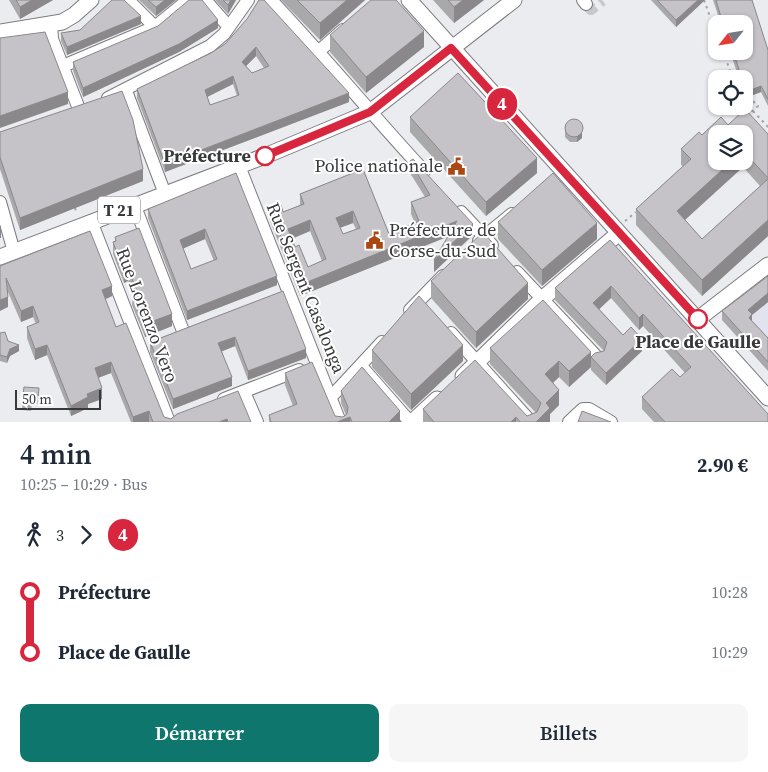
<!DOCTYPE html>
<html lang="fr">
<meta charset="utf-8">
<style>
:root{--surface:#fff;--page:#f6f6f7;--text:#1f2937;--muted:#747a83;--accent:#0f766e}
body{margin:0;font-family:"Source Serif 4",serif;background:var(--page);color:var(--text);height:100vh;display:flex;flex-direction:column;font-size:19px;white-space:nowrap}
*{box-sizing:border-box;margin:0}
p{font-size:16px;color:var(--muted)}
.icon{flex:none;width:28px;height:28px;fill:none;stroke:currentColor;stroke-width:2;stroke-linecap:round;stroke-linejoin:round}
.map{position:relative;height:422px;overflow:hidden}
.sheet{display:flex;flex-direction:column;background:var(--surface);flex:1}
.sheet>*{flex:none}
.badge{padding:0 10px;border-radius:16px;font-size:18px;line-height:32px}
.needle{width:32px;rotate:240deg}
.fabs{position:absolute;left:708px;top:15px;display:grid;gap:10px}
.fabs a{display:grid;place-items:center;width:45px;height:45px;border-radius:10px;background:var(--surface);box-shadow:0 1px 4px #0004;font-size:25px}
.scale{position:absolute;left:15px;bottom:12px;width:86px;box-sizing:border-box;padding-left:5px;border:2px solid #38393a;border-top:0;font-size:14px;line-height:18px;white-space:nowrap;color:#38393a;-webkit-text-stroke:4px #fff;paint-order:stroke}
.map>.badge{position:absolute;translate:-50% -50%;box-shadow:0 0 0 2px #fff}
.legs{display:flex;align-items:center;gap:8px;height:55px;padding:0 20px;font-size:16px}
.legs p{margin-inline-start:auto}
.headline{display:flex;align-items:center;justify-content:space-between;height:85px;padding:0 20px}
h1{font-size:28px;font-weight:600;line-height:38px}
.button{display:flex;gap:10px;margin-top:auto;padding:10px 20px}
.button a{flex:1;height:58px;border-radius:10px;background:var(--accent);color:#fff;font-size:20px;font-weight:600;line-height:58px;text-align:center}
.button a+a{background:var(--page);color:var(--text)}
ul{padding:0 20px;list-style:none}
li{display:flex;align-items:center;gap:18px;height:60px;font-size:19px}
li i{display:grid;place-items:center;width:8px;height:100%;margin:0 6px;background:currentColor}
li i::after{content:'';width:12px;height:12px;margin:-6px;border:4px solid;border-radius:50%;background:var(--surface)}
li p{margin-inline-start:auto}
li:first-child i{background:linear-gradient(#0000 50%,currentColor 0)}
li:last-child i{background:linear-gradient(currentColor 50%,#0000 0)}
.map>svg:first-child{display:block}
</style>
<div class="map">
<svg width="768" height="422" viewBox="0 0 768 422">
<rect width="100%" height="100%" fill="#ebecf0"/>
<!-- built -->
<path fill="#e2e3ef" d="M768,301v70l-46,-51z"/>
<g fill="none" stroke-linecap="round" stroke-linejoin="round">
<!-- minor-tunnel -->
<path stroke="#c7c8cc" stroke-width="12" stroke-dasharray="12 6" stroke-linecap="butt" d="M586,4l5,5 11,-9"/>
<defs>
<path id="minor" d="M128,0l27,27
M205,0l24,27
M271,0c53,56 101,115 153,171
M583,0l3,4
M51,24l1,15 27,70
M319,51l24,-21
M63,66l92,-39 33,-27
M126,91l39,103
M108,98l102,-52 14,-12 24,-34
M239,166l101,256
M0,202l14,50
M134,204l49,127
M461,212l31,33
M91,221l78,201
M479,241l33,-27
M517,272l81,86
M410,310l33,-34
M451,333l80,89
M361,366l49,56
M244,392l13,30
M331,397l51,-55
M224,399l75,-29
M569,422l14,-13h6l22,13"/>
<path id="major" d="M409,0l359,398
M0,32l62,-10 12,-7 17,-15
M0,257l265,-101 105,-44 144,-112
M698,319l70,-54
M463,376l79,-77 77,-66
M412,422l25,-23"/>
</defs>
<!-- minor casing -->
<use href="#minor" stroke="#7c7c80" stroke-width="14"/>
<!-- major casing -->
<use href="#major" stroke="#7c7c80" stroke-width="17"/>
<!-- path -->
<path stroke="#a2a3a5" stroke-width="2" stroke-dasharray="2.5 4" stroke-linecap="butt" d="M704,0l12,33
M723,51l10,28
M744,92l14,14 -10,9
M753,111l15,16
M75,208l2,6
M625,221l11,-9"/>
<!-- minor -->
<use href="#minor" stroke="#fff" stroke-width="12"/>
<!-- major -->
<use href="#major" stroke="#fff" stroke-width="15"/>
</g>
<!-- wall -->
<path fill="#a9a8ab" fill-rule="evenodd" d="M9,0h44l-33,19z
M139,0h37l-20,16z
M215,0h21l-8,14z
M281,0h84l-45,40z
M433,0h51l-30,23z
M651,0h54l-29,27z
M713,0h39l16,50v56l-7,-14 -8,3 -9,-7v-9h-5l-9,-28h14v-27h-23z
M247,19l102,83 -184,70 -28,-74v-9l74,-36 14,-9zM256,56l8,12 -12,5 -6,-7zM233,84l4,12 -27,9 -3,-8z
M141,24l-74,31 -6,-14v-8l19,-3z
M218,28l-39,24 -96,45 -10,-26v-9z
M330,35l94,12 -58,46 -36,-41z
M410,117l127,56 -51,43 -76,-84z
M565,124h17v14l-5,4h-7l-5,-5z
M728,125l40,9v102l-66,60 -66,-71v-16l47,-43 -2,-1v-16l21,-14zM744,134v27h-28zM743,167l17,19 -58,53 -17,-19z
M0,132l143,49 -123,49 -20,-61z
M410,161l63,74 -39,37 14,-36 -148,60 -30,-75v-11l13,2 17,-7v-11l63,-25 26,65 26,-11 -4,-9v-12l14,-5 -15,-24zM353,223l3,6 -13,5 -3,-6zM310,231l12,30 -14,6 -13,-20 -3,-8z
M236,173l41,112 -90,35 -39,-102v-9zM205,239l9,22 -23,8 -8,-21z
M498,222l99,17 -55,47 -44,-47z
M115,237l57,89 -27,11 -13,-32 1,-13 -5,-11 -4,2 -11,-29v-12l2,-1z
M610,240l158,182h-114l-12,-13v-12l38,-20 5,-4 -42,-47 -4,4 -28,-32 -12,11 24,26 19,16 -36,34 -15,-15v-13l13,-6 -49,-51v-12z
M0,266l112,30 -7,3 11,28 48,90 7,2 6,-5 74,8h-120l-20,-49 -13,5 4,21 -14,5v4l-17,8 -24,-61 -12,5 -8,-22v-11l9,-3 -3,-7 -12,5 -13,-30v15z
M768,276v26l-16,13v6l16,17v33l-46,-51v-9z
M431,281l97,18 -52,49 -45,-50z
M283,291l23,67 -58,22 -13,-34 -13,5 10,35 -59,23 -23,-57v-10z
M0,333l19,18 -9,5 -3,7 -7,-2z
M490,348l101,19 -22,20 -10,-10 -6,6 6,22 -9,9v8h-127v-13l104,7 9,-3 -46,-49z
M372,350l91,11 -52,49 -39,-43z
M285,373l50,43 8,1 3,-2 -5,-12v-12l59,31h-131v-7l24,-9 -8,-21z
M24,387l15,8 -1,9 -6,-1 -1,8 -9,-1z"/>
<!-- shaded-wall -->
<path fill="#8a888b" d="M32,0h21l-33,19v-12z
M165,0h11l-20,16v-9z
M231,0h5l-8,14v-9z
M347,0h18l-45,40v-17z
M463,0h21l-30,23v-16z
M698,0h7l-29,27v-7z
M141,16v8l-74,31v-8z
M218,20v8l-39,24 -96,45v-9z
M424,31v16l-58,46v-16z
M256,47v9l-14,14v-8z
M233,76v8l-28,14v-8z
M761,86v6l-8,3v-6z
M68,92v12l-68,24v-12z
M349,93v9l-184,70v-8z
M582,131v7l-5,4v-6z
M537,158v15l-51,43v-14z
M732,161h11v6l-66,60v-16z
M143,169v12l-123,49v-12z
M353,211v12l-17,6v-11z
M310,220v11l-22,9v-11z
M768,220v16l-66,60v-16z
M457,221v12l-157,63v-11z
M597,223v16l-55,47v-16z
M473,224v11l-39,37v-12z
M0,226h1v12h-1z
M205,229v10l-25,11v-10z
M128,269v12l-4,2v-12z
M277,276v9l-90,35v-9z
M528,283v16l-52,49v-16z
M112,286v10l-10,5v-11z
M611,286v12l-18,17v-12z
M768,293v9l-16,13v9l-3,3 -1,-17z
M8,297v10l-8,4v-11z
M33,306v11l-12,5v-11z
M172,314v12l-27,11v-13z
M643,314v12l-4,4v-12z
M235,337v9l-17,7v-10z
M642,339v12l-36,34v-12z
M19,345v6l-9,5 -3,7v-6l3,-8z
M47,345v10l-12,5v-11z
M463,345v16l-52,49v-16z
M306,349v9l-58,22v-9z
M591,352v15l-22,20v-16z
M559,361v16l-14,13v-16z
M111,362v11l-16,6v-11z
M232,377v9l-59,23v-10z
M102,388v11l-14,5v4l-17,8v-10l16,-12z
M559,390v15l-9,9v8h-14l10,-19z
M149,411v11h-16v-5z
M400,411v11h-11z
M350,417v5h-13z
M516,417v5h-5z
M227,419v3h-8z"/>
<!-- building -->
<path fill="#c5c3c7" stroke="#8a888b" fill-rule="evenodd" d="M16,0h16l-12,7z
M112,0h12l17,16 -74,31 -6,-14 19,-3z
M148,0h17l-9,7z
M189,0h13l16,20 -39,24 -96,44 -10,-26 85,-36z
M223,0h8l-3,5z
M259,0h5l85,93 -184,71 -28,-75 74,-36 14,-9 22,-25zM256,47l13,19 -17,7 -10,-11zM233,76l6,19 -29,10 -5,-15z
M297,0h50l-27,23z
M371,0h25l28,31 -58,46 -36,-42z
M448,0h15l-9,7z
M657,0h41l-22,20z
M716,0h36l16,50v49l-7,-13 -8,3 -9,-8v-2h-2l-9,-28h11v-27h-21z
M45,32l23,60 -68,24v-78z
M458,73l79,85 -51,44 -76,-85z
M122,91l11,29 10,49 -123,49 -20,-61v-25z
M745,109l23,25v44l-24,-26v-18h-28v27h16l-55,50 25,28 66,-60v41l-66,60 -66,-71 55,-50 -10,-10 18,-17 3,3 19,-18 7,8z
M565 128a9 9 0 1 1 18 0a9 9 0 1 1-18 0Z
M413,159l60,65 -39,36 23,-39 -157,64 -30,-75 11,-5 2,7 21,-8 -4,-10 63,-25 26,65 30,-13 -8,-19 19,-7 -20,-34zM353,211l7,17 -17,6 -7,-16zM310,220l16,39 -18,8 -9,-22 -4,2 -7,-18z
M236,173l41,103 -90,35 -39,-102zM205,229l12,30 -26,10 -11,-29z
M553,173l44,50 -55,47 -44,-48z
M139,228l33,86 -27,10 -13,-31 5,-2 -9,-22 -4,2 -11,-29 3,-1 -1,-4z
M90,231l22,55 -10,4 14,37 10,-4 38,94 7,2 6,-5 61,-23 13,31h-23l-1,-3 -8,3h-66l-4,-11 -16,6 -22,-55 -16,6 7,20 -15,6 1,3 -17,9 -24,-61 -12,4 -8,-22 12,-5 -6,-16 -12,5 -15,-33 2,19 -8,3v-34z
M483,232l45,51 -52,49 -45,-51z
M610,240l158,174v8h-103l-23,-25 30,-28 8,8 11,-10 -48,-53 -4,4 -28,-32 -18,17 30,32 8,-8 11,12 -36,34 -15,-16 4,-4 9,-2 3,-9 -52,-54z
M768,276v17l-20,17 4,4 -3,4 19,20v24l-46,-51z
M283,291l23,58 -58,22 -13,-34 -17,6 14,34 -59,22 -23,-57z
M419,296l44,49 -52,49 -39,-44z
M543,300l48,52 -22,19 -10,-10 -14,13 14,16 -13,13 4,5 -14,14h-16l-4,-5 -5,5h-77l-11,-13 52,-49 52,56 10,-4 4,-9 -51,-55z
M5,332l3,9 11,4 -9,4 -3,8 -7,-2v-22z
M312,362l23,54 8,1 4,-3 1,-7 -7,-16 21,-24 38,44 -11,11h-37l-2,-5 -13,5h-66l-2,-7 28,-11 -12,-31z
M24,387l15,1 -1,10 -6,-1 -1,7 -9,-1z
M582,411l29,11h-33z"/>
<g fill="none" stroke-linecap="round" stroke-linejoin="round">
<defs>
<path id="line-1" d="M265,156l105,-44 81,-64 247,271"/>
</defs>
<!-- line-1 casing -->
<use href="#line-1" stroke="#fff" stroke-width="11"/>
<!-- line-1 -->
<use href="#line-1" stroke="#d7263d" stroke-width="8"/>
</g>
<!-- icons -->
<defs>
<symbol id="civic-bare" viewBox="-9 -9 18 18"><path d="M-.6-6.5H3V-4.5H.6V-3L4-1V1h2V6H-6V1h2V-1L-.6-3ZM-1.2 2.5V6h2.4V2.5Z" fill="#ab4712" stroke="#fff" stroke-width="2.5" paint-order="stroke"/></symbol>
</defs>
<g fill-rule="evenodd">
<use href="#civic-bare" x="444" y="154" width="25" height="25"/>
<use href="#civic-bare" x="362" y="228" width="25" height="25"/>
</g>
<!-- markers -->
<g fill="#fff" stroke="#d7263d" stroke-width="2.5">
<circle cx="265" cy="156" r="9"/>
<circle cx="698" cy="319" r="9"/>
</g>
<g text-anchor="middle" stroke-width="4" stroke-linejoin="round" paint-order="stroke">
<!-- shield labels -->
<rect fill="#fff" stroke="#747475" stroke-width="1" x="98" y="196.5" width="42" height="27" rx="4"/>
<g font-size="16" font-weight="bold" fill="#38393a">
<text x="119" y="216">T 21</text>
</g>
<!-- stop labels -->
<g font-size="18" font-weight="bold" fill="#38393a" stroke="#fff" text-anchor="end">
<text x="251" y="162">Préfecture</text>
<text x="698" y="348" text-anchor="middle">Place de Gaulle</text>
</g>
<!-- poi labels -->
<g font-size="18" fill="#38393a" stroke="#fff" text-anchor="end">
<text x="443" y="172">Police nationale</text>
<text x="389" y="236" text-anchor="start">Préfecture de<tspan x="389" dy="21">Corse-du-Sud</tspan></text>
</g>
<!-- street labels -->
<g font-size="18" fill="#38393a" stroke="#fff">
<text transform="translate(306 288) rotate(68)" y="6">Rue Sergent Casalonga</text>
<text transform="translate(147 315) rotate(69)" y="6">Rue Lorenzo Vero</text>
</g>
</g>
</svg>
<div class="fabs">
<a><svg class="needle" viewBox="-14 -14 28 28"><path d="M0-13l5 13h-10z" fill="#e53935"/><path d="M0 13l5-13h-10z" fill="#747a83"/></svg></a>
<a><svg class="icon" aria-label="locate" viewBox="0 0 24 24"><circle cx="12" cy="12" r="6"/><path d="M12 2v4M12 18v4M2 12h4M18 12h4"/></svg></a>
<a><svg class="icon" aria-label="layers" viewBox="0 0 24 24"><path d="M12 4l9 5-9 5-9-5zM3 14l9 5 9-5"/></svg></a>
</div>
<div class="scale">50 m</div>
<b class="badge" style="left:502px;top:104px;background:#d7263d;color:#fff">4</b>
</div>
<section class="sheet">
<div class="headline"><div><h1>4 min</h1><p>10:25 – 10:29 · Bus</p></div><b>2.90 €</b></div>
<div class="legs"><svg class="icon" aria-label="walk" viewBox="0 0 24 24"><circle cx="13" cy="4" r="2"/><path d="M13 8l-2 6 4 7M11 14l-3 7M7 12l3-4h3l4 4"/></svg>3<svg class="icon" aria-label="forward" viewBox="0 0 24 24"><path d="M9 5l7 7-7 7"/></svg><b class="badge" style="background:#d7263d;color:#fff">4</b></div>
<ul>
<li><i style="color:#d7263d"></i><b>Préfecture</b><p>10:28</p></li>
<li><i style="color:#d7263d"></i><b>Place de Gaulle</b><p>10:29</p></li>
</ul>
<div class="button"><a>Démarrer</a><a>Billets</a></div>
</section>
